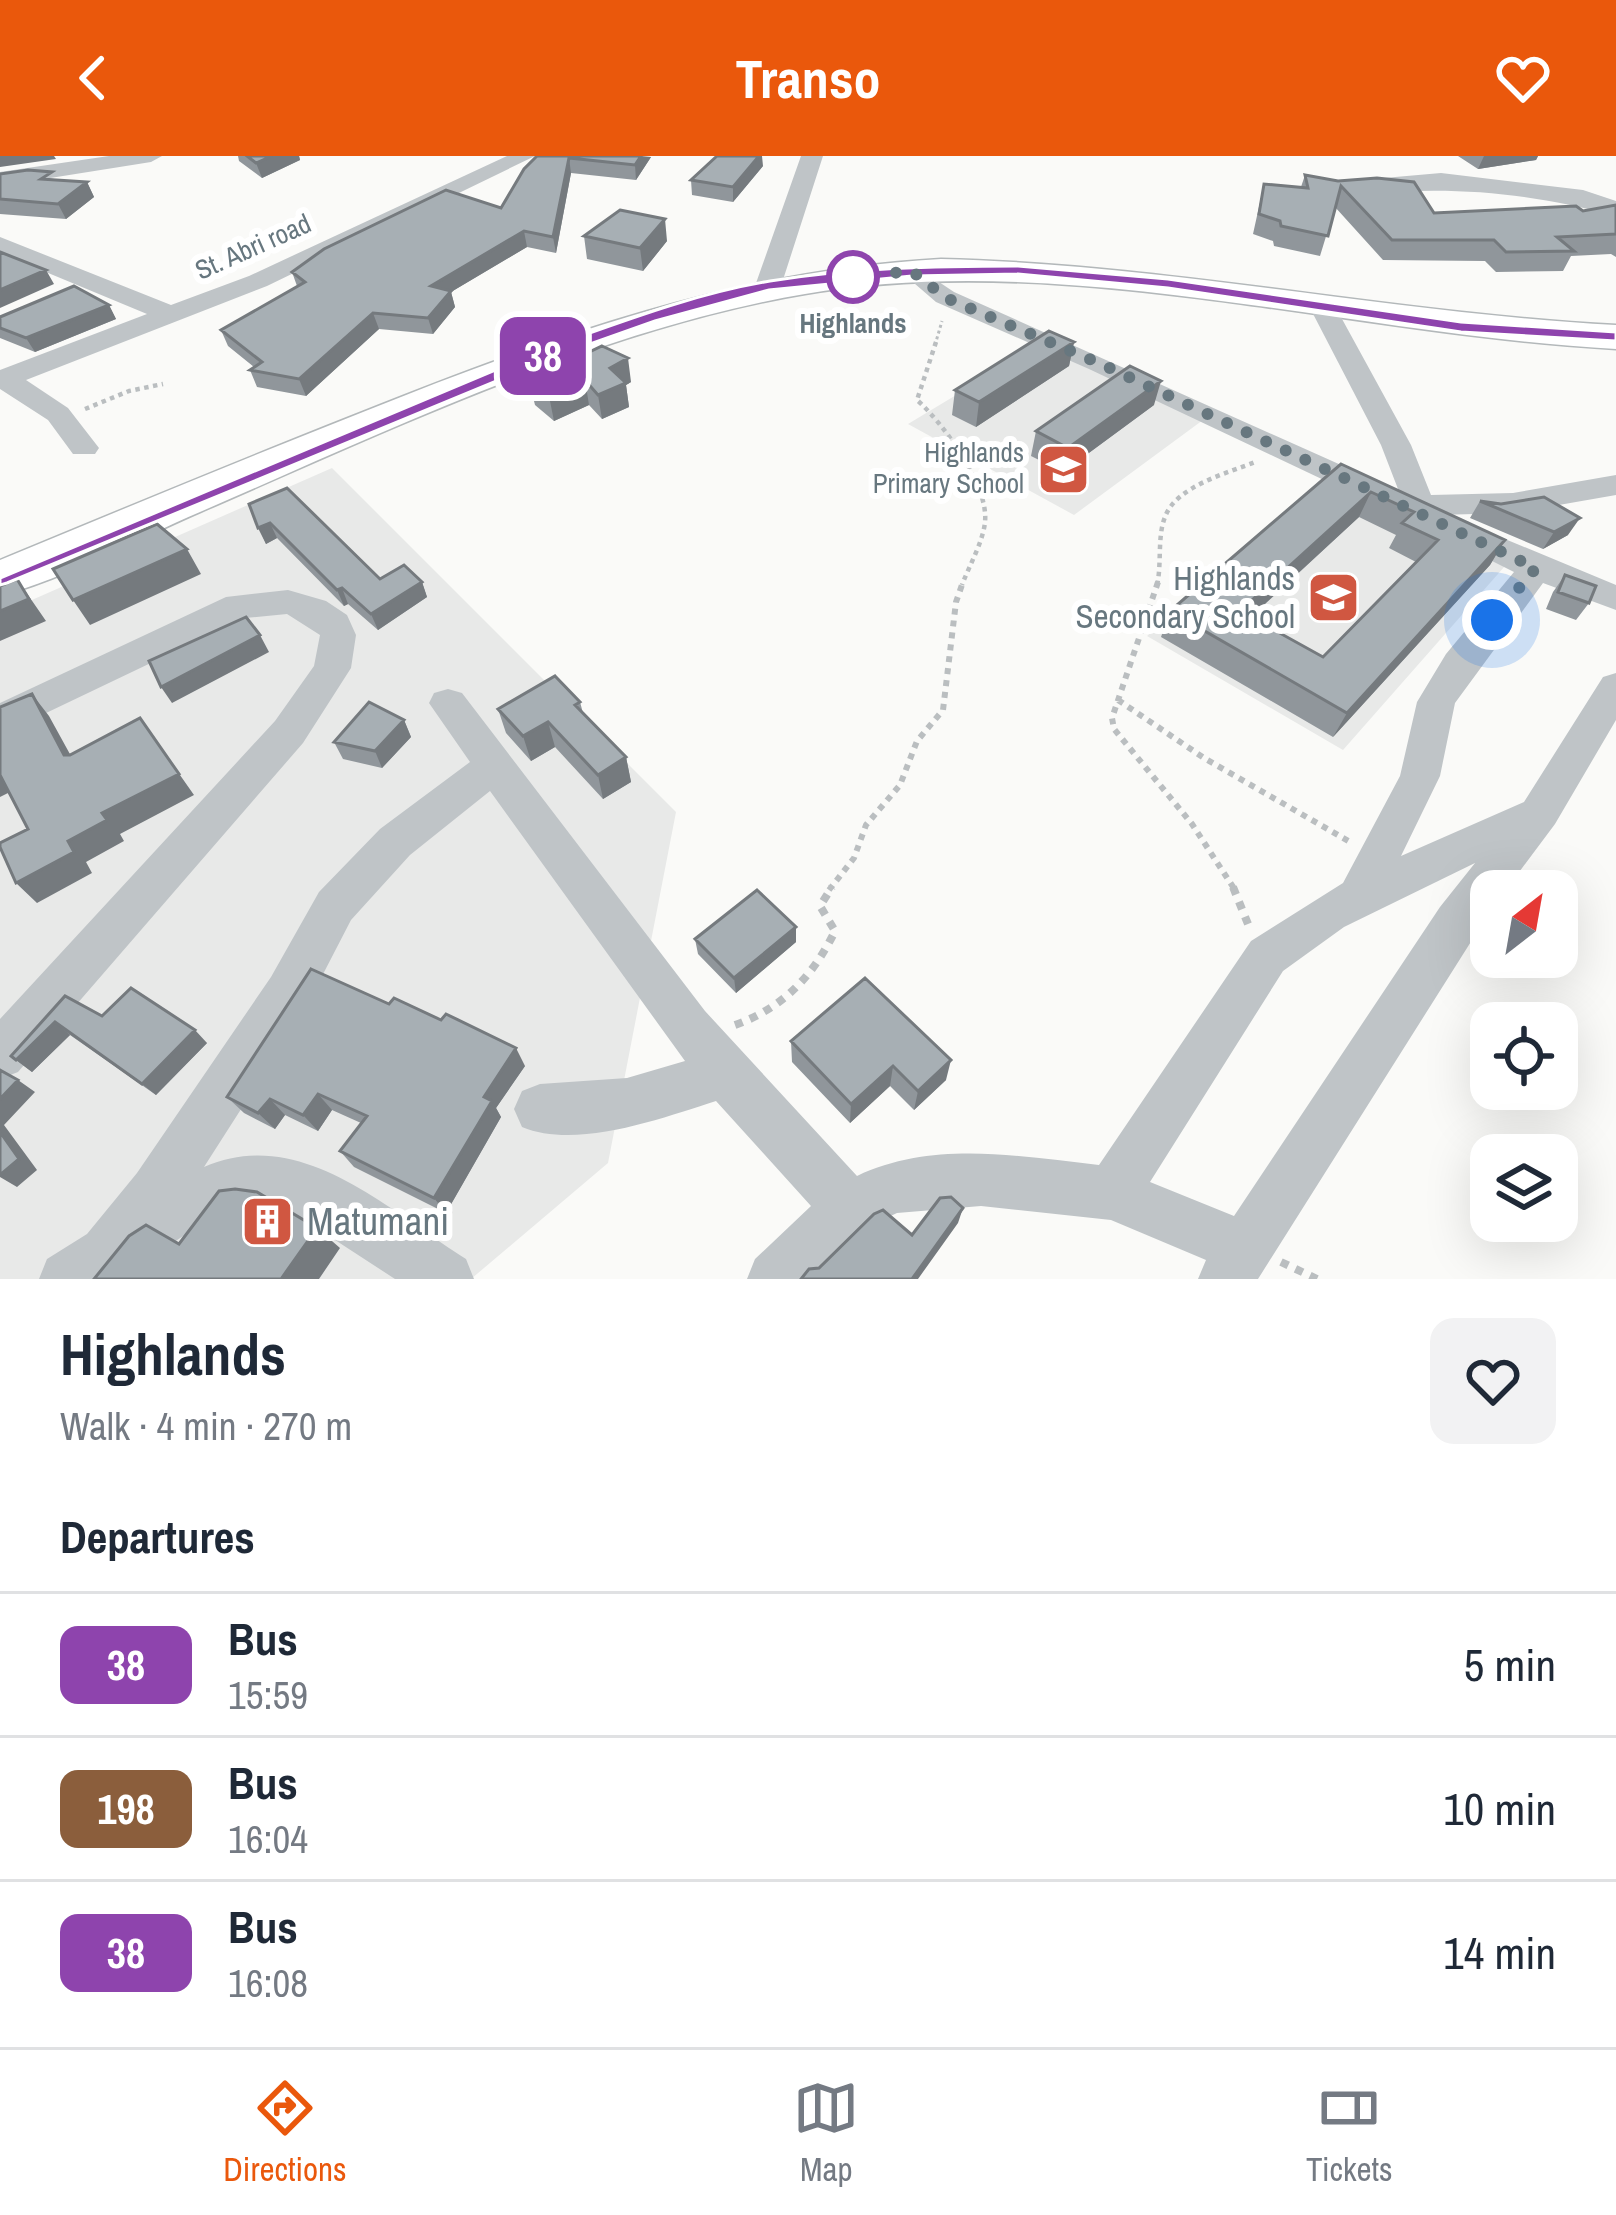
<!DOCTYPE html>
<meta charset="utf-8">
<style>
:root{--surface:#fff;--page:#f2f2f3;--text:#1f2937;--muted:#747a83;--line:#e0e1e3;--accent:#ea580c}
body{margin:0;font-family:"Archivo Narrow",sans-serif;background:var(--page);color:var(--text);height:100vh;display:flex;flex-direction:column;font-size:45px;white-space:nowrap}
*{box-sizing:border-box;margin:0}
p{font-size:39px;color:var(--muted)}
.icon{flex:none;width:66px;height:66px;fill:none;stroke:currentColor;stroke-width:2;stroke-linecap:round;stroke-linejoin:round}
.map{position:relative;height:1123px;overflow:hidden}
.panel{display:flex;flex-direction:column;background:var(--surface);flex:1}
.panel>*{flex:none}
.badge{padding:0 24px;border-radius:18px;font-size:42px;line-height:78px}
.needle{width:78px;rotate:31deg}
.fabs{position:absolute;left:1470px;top:714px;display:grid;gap:24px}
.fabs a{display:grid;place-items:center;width:108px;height:108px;border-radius:24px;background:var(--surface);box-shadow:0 12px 48px #0002;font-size:60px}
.you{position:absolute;width:60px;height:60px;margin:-30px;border:9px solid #fff;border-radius:50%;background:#1a73e8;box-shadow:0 0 0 18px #1a73e833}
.map>.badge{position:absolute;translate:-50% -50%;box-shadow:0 0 0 6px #fff}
h2{padding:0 60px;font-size:45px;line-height:108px}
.round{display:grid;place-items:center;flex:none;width:126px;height:126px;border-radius:24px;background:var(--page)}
.overview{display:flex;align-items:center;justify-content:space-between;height:204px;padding:0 60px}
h1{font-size:57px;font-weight:700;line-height:90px}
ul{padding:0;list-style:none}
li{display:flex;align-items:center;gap:36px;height:144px;padding:0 60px;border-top:3px solid var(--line)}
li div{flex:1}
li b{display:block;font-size:45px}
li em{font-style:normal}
li .badge{min-width:132px;font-weight:700;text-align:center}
header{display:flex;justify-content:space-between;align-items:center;height:156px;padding:0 60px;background:var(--accent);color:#fff;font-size:54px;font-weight:700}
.dock{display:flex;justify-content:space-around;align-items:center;height:168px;border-top:3px solid var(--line);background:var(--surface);font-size:33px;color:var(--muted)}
.dock a{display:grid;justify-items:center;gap:6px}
.dock .active{color:var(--accent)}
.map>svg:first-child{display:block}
</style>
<header><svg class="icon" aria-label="back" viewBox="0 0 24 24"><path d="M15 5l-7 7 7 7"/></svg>Transo<svg class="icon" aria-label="heart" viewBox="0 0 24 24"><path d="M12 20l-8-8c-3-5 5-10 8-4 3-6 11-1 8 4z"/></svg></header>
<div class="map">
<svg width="1616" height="1123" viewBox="0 0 1616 1123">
<rect width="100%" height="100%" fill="#fafaf8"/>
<!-- built -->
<path fill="#e8e9e8" d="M1041,188l162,76 -129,95 -166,-91z
M332,312l344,344 -68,351 -137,116h-471v-665z
M1330,319l182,83 -169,192 -196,-114z"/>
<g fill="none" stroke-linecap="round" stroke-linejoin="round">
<defs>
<path id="highway" d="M941,103c227,5 449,54 675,66v24c-264,-14 -550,-100 -811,-55 -203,34 -416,136 -605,218 -65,28 -131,65 -200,84v-36c121,-50 241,-100 363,-148 188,-75 374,-142 578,-153z"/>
</defs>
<!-- highway casing -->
<use href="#highway" stroke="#b3b8ba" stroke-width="3"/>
<!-- path-far3 -->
<path stroke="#babec0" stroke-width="3" stroke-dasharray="3 3" stroke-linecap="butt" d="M935,189l7,-24"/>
<!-- path-far2 -->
<path stroke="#babec0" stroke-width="4.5" stroke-dasharray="4.5 4.5" stroke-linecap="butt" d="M936,186l-19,58c25,22 72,85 68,122 -2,20 -16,44 -23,63
M85,253l44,-18 34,-7
M1157,429c5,-21 0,-48 8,-68 11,-31 63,-44 90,-55"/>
<!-- path-far1 -->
<path stroke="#babec0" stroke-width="6" stroke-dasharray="6 6" stroke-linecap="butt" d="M1158,426l-46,136 2,11 78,95 43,66
M1118,544l86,58 146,84
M829,734l25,-32 12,-33 34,-40 17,-44 26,-31 13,-108 7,-20"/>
<!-- path -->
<path stroke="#babec0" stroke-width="8" stroke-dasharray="8 8" stroke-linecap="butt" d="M1233,731l17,42
M735,869c48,-17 78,-49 100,-94l-15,-25 12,-19
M1281,1106l36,17"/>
<!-- minor -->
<path fill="#bfc4c7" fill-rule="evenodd" d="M109,0h53l-11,6 -151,24v-14z
M507,0h28l-268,130 -241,94 42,28 31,40 -4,6h-22l-25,-34 -48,-31v-19l147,-56 -147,-61v-16l171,68 78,-29z
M801,0h22l-42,130 -13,8 -9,-3 -4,-5z
M1441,17l142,17 33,11v15c-90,-24 -162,-30 -255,-22l-11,-7 11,-7z
M912,108l42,28 434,194 5,7 -5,7h-22l-277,-131 -153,-67 -36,-31z
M1323,144l13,8 75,137 20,50 82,-2 103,-18v20l-103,18 -76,2 -15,8 -12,-3 -29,-75 -71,-137z
M1452,361l164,68v25l-73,-27 -88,120 -15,73 -39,80 123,-54 79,-125 13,-4v47l-61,104 -50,67h-14v19l-233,369h-60l8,-19 -95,-40 -130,-14 -84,7 -28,13 -54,53h-68l8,-20 56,-53 -95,-105c-54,17 -139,49 -194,26l-8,-18 8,-18 18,-7 87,-6 58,-17 -195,-270 -80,64 -59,65 -46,89 -101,158c97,-42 182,42 262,92l8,20h-79l-106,-69 -27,-4 -34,5 -19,8 -91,60h-79l8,-20 40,-25 50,-61 134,-196 48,-85 61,-63 90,-67 -41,-59 5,-10 14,-4 14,4 243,318 152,165c76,-36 161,-20 242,-11l152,-224 92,-58 57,-107 17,-74 29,-48 68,-82 -74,-37 -5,-7 5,-7zM1475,707l-35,44 -206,309 -84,-34 133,-211 61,-44z
M288,434l38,11 21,14 9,20 -5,33 -48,75 -285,329 -18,7v-60l275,-298 39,-55 6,-31 -33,-21 -42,4 -245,117v-32l226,-106z"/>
<!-- highway -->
<use href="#highway" fill="#fff" fill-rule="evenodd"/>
</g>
<!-- wall -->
<path fill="#90969b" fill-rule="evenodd" d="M238,0h61l1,4 -38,18 -23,-17z
M537,0l114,1 -15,23 -65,-7 -15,80 -29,-6 -76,45 4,15 -22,27 -54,-5 -73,67 -49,-9 -7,-17 4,-3 -26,-21 -7,-16 76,-44 -5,-14 209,-64z
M1458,0h80l-2,4 -58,9z
M763,10l-30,36 -41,-7 -1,-15z
M0,18l87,8 7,15 -28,22 -66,-5z
M1305,19l129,38 149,-2 33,-6v52l-5,-3 -40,2 -8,15 -67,1 -11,-11 -102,-1 -48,-53 -15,49 -46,-10 -1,-5 -20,-7 11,-50 37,3z
M584,80l83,5 -24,30 -56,-12z
M109,149l7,14 -81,33 -35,-14v-21z
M1074,186l-5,24 -93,61 -24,-12 3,-25z
M529,225l102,1 -5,3 3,22 -27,12 -13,-14 -35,16 -19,-16z
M1154,249l-91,67 -32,-16 5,-25z
M1341,308l164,76 -15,25 -157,172 -172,-100 9,-26zM1359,361l37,18 -7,13 27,14 -93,95 -72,-40z
M1480,345l88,34 -25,14 -73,-31z
M249,348l131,75 42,3 5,15 -49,33 -30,-26 -4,2 -67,-68 -11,6z
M1565,419l24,28 -13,17 -30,-11 7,-17z
M580,546l3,11 43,44 5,25 -28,17 -48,-52 -24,14 -25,-28 -8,-24z
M404,564l7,17 -29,31 -39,-9 -9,-17z
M695,783l101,3 -60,51 -38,-39z
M65,840l37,20 105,27 -51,52 -86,-60 -38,37 -21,-16z
M791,885l155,39 -32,30 -24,-24 -40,37 -58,-61z
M525,910l-29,42 5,9 -55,96 -92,-46 -14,-16 21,-28 -29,-13 -14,21 -33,-16 -10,14 -31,-16 -17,-16z"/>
<!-- shaded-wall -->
<path fill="#757a7e" d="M0,0h54l2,3 -56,8z
M272,0h27l1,4 -38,18 -6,-15z
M641,0l10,1 -15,23 -1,-15z
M759,0h3l1,10 -30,36v-15z
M1484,0h54l-2,4 -58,9z
M569,2l2,15 -15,80 -3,-16z
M87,26l7,15 -28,22 -8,-15z
M665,63l2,22 -24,30 -3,-23z
M524,75l3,16 -76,45 4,15 -22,27 -5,-16 3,-32z
M46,114l8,14 -54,24v-18z
M109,149l7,14 -81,33 -9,-14z
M373,157l6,16 -73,67 -7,-17z
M1074,186l-5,24 -93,61 3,-25z
M628,202l3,24 -5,3 3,22 -27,12 -4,-24 12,-27z
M585,224l4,25 -35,16 -5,-25z
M1161,225l-7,24 -91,67 5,-24z
M1371,336l-12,25 -129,119 10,-25z
M1580,362l-12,17 -25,14 11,-17z
M270,367l7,15 -11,6 -8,-16z
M1505,384l-15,25 -157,172 14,-24z
M187,393l14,25 -111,51 -17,-25z
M17,423l29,42 -46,20v-30z
M422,426l5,15 -49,33 -7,-16z
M342,432l6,16 -4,2 -7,-16z
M260,479l9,17 -97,51 -11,-16z
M32,538l17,22 33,60 -18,-21z
M140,562l54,77 -74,39 4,7 -38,21 6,11 -55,30 -21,-20 86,-70z
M404,564l7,17 -29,31 -7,-17z
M548,566l7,25 -24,14 -8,-25z
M626,601l5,25 -28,17 -5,-24z
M0,615l16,18 -16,8z
M796,771v15l-60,51 -2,-15z
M55,866l15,13 -38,37 -16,-12z
M195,874l12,13 -51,52 -14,-11z
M516,892l9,18 -29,42 5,9 -55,96 -12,-15 50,-101z
M951,904l-5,20 -32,30 4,-19z
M893,910l-3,20 -40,37 1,-19z
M18,924l17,12 -31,33 33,45 -20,17 -17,-10v-78z
M318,938l14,16 -14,21 -15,-16z
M270,943l15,16 -10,14 -17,-16z
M963,1052l-5,15 -40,56h-6z
M317,1072l23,20 -21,31h-38z"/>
<!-- building -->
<path fill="#a7afb4" stroke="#757a7e" stroke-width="3" fill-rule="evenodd" d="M247,0h25l-16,7z
M537,0h104l-6,9 -66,-7 -16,79 -29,-6 -93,55 20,5 -23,27 -55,-5 -74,66 -49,-9 12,-8 -41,-32 84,-48 -13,-10 32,-23 122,-59 55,18 23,-39z
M717,0h42l-26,31 -42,-7z
M28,14l24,2 -11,7 46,3 -29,22 -58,-5v-25z
M1305,19l33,6 39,-3 37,4 20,31 142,-7 7,5 33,-6v29l-59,3 17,14 -68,1 -12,-12h-102l-51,-54 -13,50 -47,-10 -1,-5 -21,-7 5,-30 44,4z
M620,54l45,9 -25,29 -56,-12z
M0,96l46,18 -46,20z
M74,130l35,19 -83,33 -26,-10v-11z
M1049,175l25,11 -95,60 -24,-12z
M602,190l26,12 -18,10 16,15 -28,12 -13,-15 -36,16 -20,-15z
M1130,210l31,15 -93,67 -32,-17z
M1341,308l164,76 -158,173 -177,-102zM1371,336l43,20 -12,11 36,17 -115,117 -83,-46z
M287,332l93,91 24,-14 18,17 -51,32 -29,-26 -5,2 -67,-67 -12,5 -9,-24z
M1544,341l36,21 -26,14 -74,-31 21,3z
M157,368l30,25 -114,51 -20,-31z
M1565,419l31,11 -7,17 -31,-11z
M17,423l12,20 -29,12v-25z
M246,461l14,18 -99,52 -12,-26z
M555,520l25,26 -5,3 51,52 -28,18 -50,-53 -25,14 -25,-27z
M32,538l32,61h6l70,-37 39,56 -77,39 5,7 -39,21 6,11 -58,31 -16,-36v-4l28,-14 -28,-54v-68z
M369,546l35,18 -29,31 -41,-9z
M757,734l39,37 -62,51 -39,-39z
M311,813l78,35 5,-6 47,22 5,-6 70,34 -32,49 8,4 -58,97 -94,-47 27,-35 -49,-22 -15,21 -33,-16 -12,14 -31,-16z
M865,822l86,82 -33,31 -25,-25 -42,38 -60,-63z
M131,832l64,42 -53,54 -87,-62 -39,38 -5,-4 54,-60 37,20z
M0,914l18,10 -18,19z
M0,976l19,27 -19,16z
M235,1033l22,3 60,36 -36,51h-187l35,-43 17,-11 33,19 40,-53z
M951,1041l12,11 -51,71h-111l8,-10 10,-1 55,-54 9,-4 29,25 28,-37z"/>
<!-- line -->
<path fill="#8e44ad" stroke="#fff" stroke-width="3" d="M1018,110l150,13 293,43 155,10v9l-155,-9 -293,-44 -150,-14 -106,2 -143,14 -114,31 -93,33 -555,229 -7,2v-7l550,-231c71,-25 146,-54 220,-66 82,-13 166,-15 248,-15z"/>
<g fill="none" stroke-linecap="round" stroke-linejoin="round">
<!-- walk -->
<path stroke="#67777f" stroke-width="12" stroke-dasharray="0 21.6" d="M853,121l59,-6 34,27 153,65 437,205 -44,52"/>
</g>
<!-- icons -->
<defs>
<symbol id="school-square" viewBox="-11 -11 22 22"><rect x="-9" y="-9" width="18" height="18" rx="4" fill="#d05741" stroke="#fff"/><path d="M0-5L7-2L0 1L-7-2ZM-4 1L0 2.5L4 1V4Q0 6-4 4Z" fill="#fff"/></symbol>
<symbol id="building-square" viewBox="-11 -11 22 22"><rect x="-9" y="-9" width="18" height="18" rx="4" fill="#d05741" stroke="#fff"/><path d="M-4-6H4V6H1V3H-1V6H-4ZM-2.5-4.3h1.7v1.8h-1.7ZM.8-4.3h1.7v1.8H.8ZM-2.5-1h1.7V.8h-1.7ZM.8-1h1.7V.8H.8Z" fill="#fff"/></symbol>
</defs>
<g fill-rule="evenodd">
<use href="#school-square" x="1034" y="284" width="59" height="59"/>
<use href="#school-square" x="1304" y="412" width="59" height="59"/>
<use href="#building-square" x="238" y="1036" width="59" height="59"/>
</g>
<!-- markers -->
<circle fill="#fff" stroke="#8e44ad" stroke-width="6" cx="853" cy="121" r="24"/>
<g text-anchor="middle" stroke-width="12" stroke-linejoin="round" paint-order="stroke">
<!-- far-street labels -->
<g font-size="27" fill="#67777f" stroke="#fff">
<text transform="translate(253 91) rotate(-24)" y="9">St. Abri road</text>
</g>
<!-- far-stop labels -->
<g font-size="27" font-weight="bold" fill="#67777f" stroke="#fff">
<text x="853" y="177">Highlands</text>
</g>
<!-- far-poi labels -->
<g font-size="27" fill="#67777f" stroke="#fff" text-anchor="end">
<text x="1024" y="306">Highlands<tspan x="1024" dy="31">Primary School</tspan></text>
</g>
<!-- poi labels -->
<g font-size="33" fill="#67777f" stroke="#fff" text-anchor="end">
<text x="1295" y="434">Highlands<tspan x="1295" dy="38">Secondary School</tspan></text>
</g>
<!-- near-poi labels -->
<g font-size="39" fill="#67777f" stroke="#fff" text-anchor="start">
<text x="307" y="1079">Matumani</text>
</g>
</g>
</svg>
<div class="fabs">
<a><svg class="needle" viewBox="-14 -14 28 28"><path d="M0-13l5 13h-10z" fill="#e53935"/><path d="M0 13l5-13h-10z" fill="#747a83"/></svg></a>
<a><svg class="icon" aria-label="locate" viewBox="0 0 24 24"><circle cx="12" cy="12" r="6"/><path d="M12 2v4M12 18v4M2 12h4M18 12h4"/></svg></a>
<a><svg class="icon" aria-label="layers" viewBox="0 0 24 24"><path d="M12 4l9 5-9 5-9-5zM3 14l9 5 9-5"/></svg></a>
</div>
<div class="you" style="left:1492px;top:464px"></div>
<b class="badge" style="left:543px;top:200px;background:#8e44ad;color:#fff">38</b>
</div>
<section class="panel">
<div class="overview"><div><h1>Highlands</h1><p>Walk · 4 min · 270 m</p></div><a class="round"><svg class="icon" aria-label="heart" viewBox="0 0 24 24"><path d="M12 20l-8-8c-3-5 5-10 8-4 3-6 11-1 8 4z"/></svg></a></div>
<h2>Departures</h2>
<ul>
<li><span class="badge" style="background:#8e44ad;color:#fff">38</span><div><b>Bus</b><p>15:59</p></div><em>5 min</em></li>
<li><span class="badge" style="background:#8b5e3c;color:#fff">198</span><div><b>Bus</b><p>16:04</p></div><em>10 min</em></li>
<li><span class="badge" style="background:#8e44ad;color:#fff">38</span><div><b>Bus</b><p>16:08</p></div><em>14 min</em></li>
</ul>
</section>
<nav class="dock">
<a class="active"><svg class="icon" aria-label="directions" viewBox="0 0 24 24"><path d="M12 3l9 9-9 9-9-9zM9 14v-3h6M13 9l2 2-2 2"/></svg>Directions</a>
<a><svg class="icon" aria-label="map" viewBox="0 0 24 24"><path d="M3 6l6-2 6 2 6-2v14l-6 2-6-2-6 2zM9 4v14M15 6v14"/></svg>Map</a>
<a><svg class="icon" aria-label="tickets" viewBox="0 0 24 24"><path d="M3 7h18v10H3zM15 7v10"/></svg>Tickets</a>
</nav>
